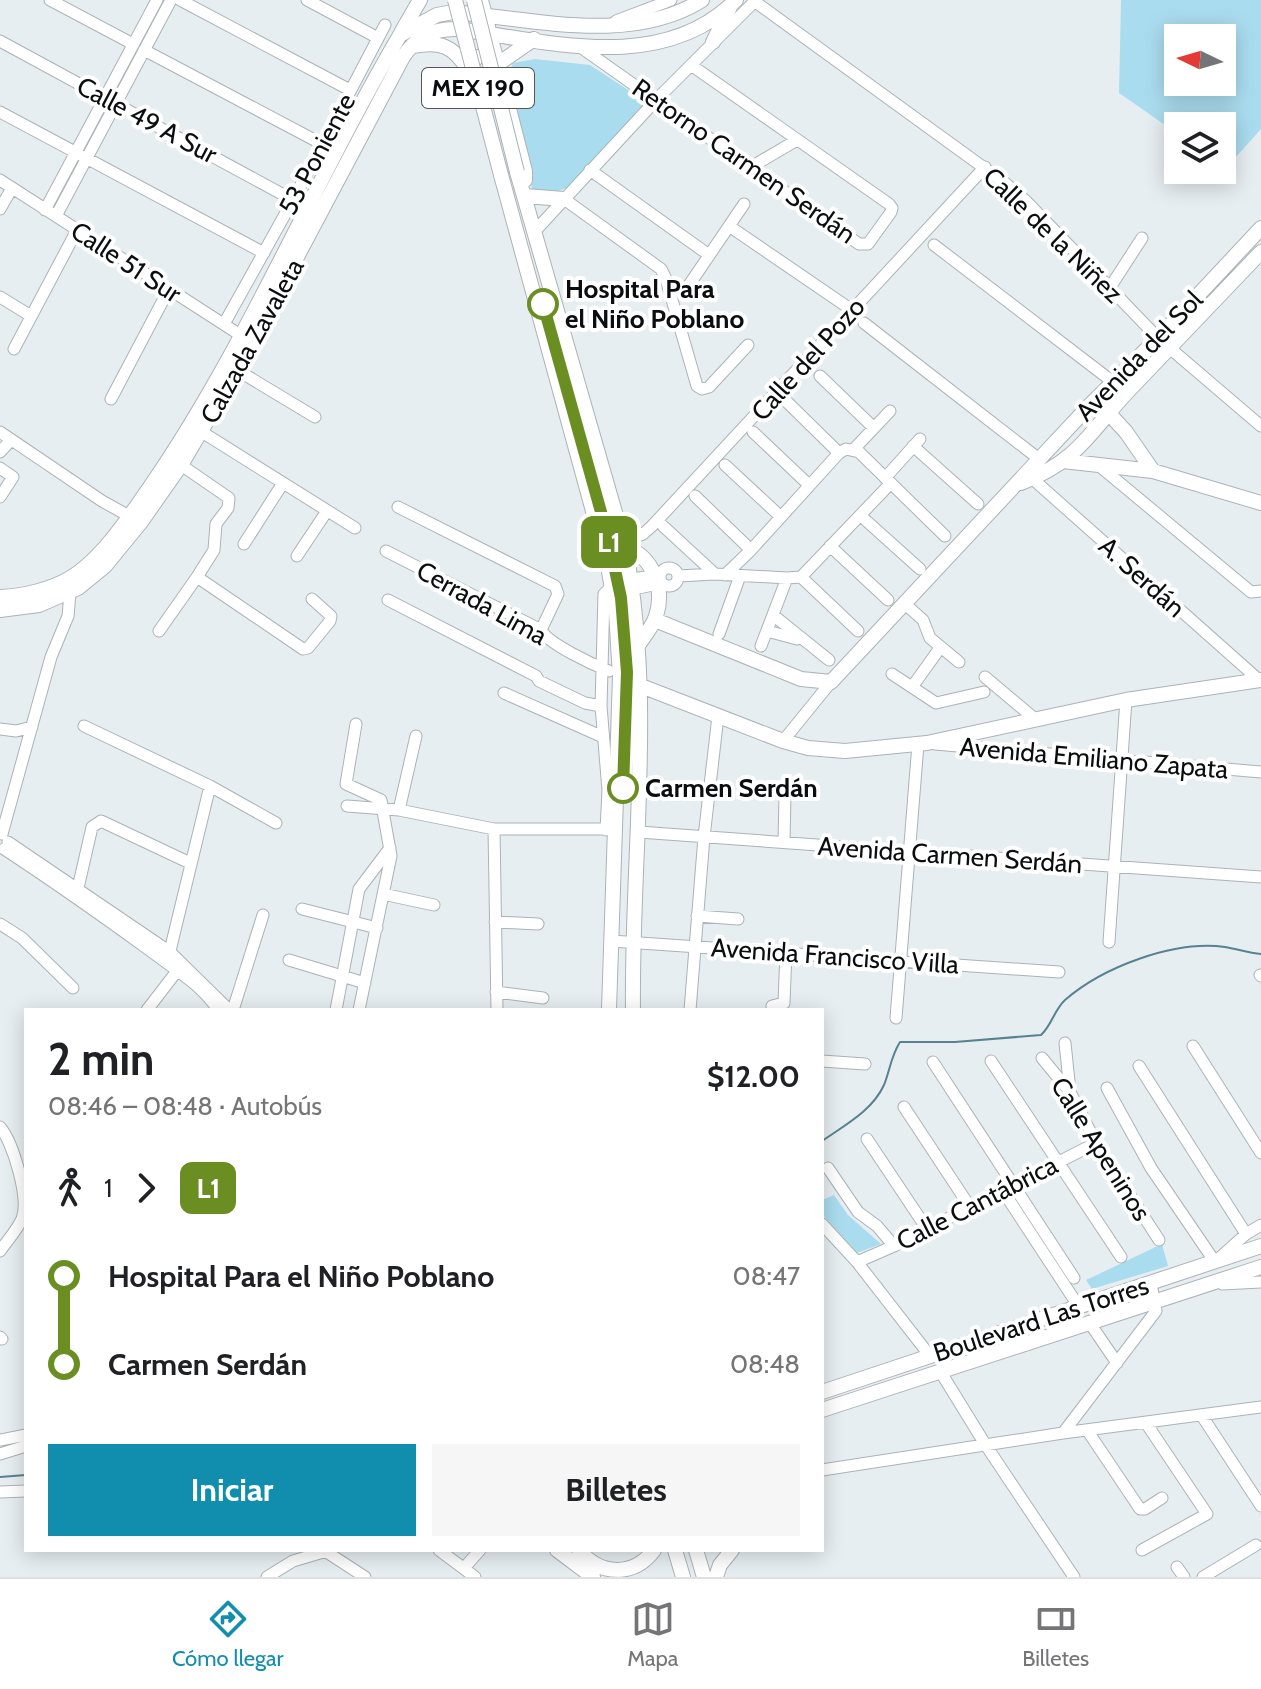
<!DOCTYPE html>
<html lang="es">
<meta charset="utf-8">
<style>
:root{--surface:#fff;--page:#f6f6f6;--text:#202124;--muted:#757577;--line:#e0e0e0;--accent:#118dae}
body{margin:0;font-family:Cabin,sans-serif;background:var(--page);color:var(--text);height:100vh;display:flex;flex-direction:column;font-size:30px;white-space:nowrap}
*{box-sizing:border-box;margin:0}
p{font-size:26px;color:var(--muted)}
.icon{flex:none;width:44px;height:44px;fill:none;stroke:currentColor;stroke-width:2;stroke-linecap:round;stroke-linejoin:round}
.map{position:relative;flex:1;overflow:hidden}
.details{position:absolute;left:24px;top:1008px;width:800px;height:544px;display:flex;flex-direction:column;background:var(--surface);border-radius:0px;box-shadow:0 4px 20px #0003}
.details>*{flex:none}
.badge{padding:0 16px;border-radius:12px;font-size:28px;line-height:52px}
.needle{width:52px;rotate:275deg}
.fabs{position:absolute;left:1164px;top:24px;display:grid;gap:16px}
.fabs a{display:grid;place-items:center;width:72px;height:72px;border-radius:0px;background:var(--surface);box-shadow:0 4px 20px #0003;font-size:40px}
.map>.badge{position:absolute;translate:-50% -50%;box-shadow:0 0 0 4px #fff}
.legs{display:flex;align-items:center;gap:12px;height:88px;padding:0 24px;font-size:26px}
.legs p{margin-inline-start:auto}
.summary{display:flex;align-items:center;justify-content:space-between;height:136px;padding:0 24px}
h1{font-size:44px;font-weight:700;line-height:60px}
.cta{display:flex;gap:16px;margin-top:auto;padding:16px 24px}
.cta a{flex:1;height:92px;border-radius:0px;background:var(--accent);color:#fff;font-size:32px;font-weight:700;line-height:92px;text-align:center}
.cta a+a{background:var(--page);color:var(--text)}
ul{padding:0 24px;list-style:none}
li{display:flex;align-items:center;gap:28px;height:88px;font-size:30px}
li i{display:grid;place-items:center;width:12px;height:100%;margin:0 10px;background:currentColor}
li i::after{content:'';width:20px;height:20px;margin:-10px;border:6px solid;border-radius:50%;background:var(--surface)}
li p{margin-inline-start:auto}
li:first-child i{background:linear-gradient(#0000 50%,currentColor 0)}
li:last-child i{background:linear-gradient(currentColor 50%,#0000 0)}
.menu{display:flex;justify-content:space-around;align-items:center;height:112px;border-top:2px solid var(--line);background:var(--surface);font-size:22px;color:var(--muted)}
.menu a{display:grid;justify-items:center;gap:4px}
.menu .selected{color:var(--accent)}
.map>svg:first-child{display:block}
</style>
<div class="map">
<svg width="1261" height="1577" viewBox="0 0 1261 1577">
<rect width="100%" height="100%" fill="#e7eef1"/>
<!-- green -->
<path fill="#aadcef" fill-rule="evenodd" d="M1121,0h140v129l-35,39 -4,-3v-39h-44v8l-59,-41zM1178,38h44v44h-44z
M535,59l55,6 58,38 -79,84 -19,7 -17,-2 -27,-112 7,-17z
M834,1195l14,20 33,29 -24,9 -35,-39v-14z
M1162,1244l6,22 -76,23 -6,-9z"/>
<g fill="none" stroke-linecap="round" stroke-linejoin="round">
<!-- stream -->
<path stroke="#578292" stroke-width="2" d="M822,1141c23,-16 50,-30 62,-56 6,-15 7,-29 16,-43h55l86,-7c11,-10 13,-25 24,-35 38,-33 109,-60 160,-53 12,2 24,6 36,7
M0,1477l26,-2"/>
<defs>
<path id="minor" d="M50,0l83,44
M180,0l170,90
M307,0l71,38
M754,1l251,182 22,19 131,136 103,88
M616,21l55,-21
M0,41l293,159
M579,46l280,198h9l23,-32 1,-4 -3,-4 -198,-139
M144,50l178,94
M0,112l264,141
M751,167l46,-27
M590,170l119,85
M0,180l245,158
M564,199l97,70 5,10 31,107 5,3 7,-2 39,-42
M0,209l12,-21
M45,210l112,-210
M56,216l115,-216
M729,226l117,80
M535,231l122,-132 99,-99
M934,245l179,137
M687,288l57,-84
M1109,289l33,-51
M0,297l31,19
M864,323l175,136
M224,324l69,-124 92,-175
M14,349l63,-119
M237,370l78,47
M820,376l54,52
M111,399l58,-110
M784,399l55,54
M194,427l161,101
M0,432l102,69 27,15
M753,432l56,53
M913,446l65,58
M854,449l36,-38
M0,452l11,-12
M1097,464l154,128 10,-1
M181,465l48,33 -1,10 -12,16 -2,26 -17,27 106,72 5,-1 22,-27 1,-5 -19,-17
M725,465l56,52
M0,468l13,9 -13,20
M1026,473l233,207
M885,478l35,-39
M695,496l56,54
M398,507l157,79 3,8 -17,36
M861,516l59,53
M663,526l52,48
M623,541l20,-7 9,-8 333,-359
M244,544l39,-61
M830,546l58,54
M386,551l155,79c7,14 53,35 68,41
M297,556l30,-45
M660 577a9 9 0 1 1 18 0a9 9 0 1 1-18 0Z
M725,575l26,-25 88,-97 7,-4 13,3 86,84
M678,576l37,-2 72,4 14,-1
M801,577l89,-93
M801,577l57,54
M612,588l8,4 42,-9
M388,600l148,76 3,5 46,22 16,3
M904,603l19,17 7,18 29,24
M773,615l56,45
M159,631l38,-54
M767,631l30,8
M719,634l21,-58
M761,646l26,-68
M892,674l44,29 48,-11
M985,677l50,42
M912,687l28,-39
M504,693l99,44
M356,724l-10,60 35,16 10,56 -32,154
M84,726l126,60 66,37
M0,729l16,2 16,-4
M783,741l48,-59
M935,744l326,28
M347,806l52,4 95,19h119
M399,810l17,-74
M494,829l3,181
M606,830l2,-40 -7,-84 3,-112 13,-13 43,-6
M639,832l622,45
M2,834l49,-177 17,-41 2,-23
M8,842l162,110 59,58
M784,842l1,-47
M4,849c49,32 97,66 144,100 23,18 55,36 70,61
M78,888l14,-61 9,-6 89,42
M383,894l51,11
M302,909l75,19
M697,916l41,3
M495,922l43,2
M0,924l22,14 51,50
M611,941l448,31
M1109,942l17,-242
M168,959l42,-173
M289,960l76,23
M1260,975l1,1
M496,992l47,6
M772,1006l12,-3 2,-51
M147,1010l30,-39
M233,1010l30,-95
M336,1010l23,-121 31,-41
M690,1010l14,-173 14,-121
M896,1018l22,-274
M1065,1043l5,48
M1193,1046l68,107
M1042,1058l28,34 26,51 63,97
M822,1061l43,3
M991,1061l130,196
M933,1062l141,216
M1139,1066l107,168
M1107,1088l44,80 64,94 31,-28 15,-9
M904,1107l66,100
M0,1127c13,15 30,72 22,92 -5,11 -15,22 -22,32
M867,1139l60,90
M828,1168l30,44 19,14 17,20
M1003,1191l76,116
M822,1224l35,38 73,94
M857,1262l37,-16 202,-103
M1222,1284l39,-2
M1089,1322l28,41
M0,1337l2,2
M940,1371l45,73 89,133
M1202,1416l59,90
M1087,1430l53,79h5l17,-11
M1063,1433l93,-122 -5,-28
M0,1440l26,-5
M0,1454l26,-8
M822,1470l241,-37 198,-26
M0,1492l26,-1
M439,1550l36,27
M1142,1550l65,-36 -61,-91
M325,1551l40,26
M1177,1567l7,10
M464,1568l16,-18
M267,1577l26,-16 37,-11
M1203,1577l53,-32"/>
<path id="major" d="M481,0l44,171v9
M402,31l18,-31
M713,42l17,-35
M414,46c26,-5 39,0 53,22l10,-11
M498,64l36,-25
M517,172l108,375c30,154 6,308 8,463
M501,175l107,391 8,46 4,64 -11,334
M525,196l39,3
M1104,408l22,24 27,39
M1063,461l90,10 108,32
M1021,483c60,-23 70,-54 111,-96 43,-45 86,-90 129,-135
M625,547c28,9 40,42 31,69 -3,10 -11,19 -17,28
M0,597c23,-1 50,-7 70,-19 31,-18 60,-62 80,-91 98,-142 163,-304 250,-452l37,-20 16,-3c80,7 178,33 249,-12
M0,610l39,-5 39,-17 27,-22 36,-44 40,-57 56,-95 166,-313c13,-20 32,-29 55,-28 91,13 205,45 278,-29
M655,620l146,59 30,3 258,-276 69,-68 103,-110
M641,686l142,55 25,7 37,3 82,-8 199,-43 135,-20
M822,1392l439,-146
M822,1410l439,-143
M557,1550l36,27
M579,1550c21,26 55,27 75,0
M675,1550l8,27
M696,1550l8,27
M716,1577l4,-12 12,-15"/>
</defs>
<!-- minor casing -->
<use href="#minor" stroke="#acb2b5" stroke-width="13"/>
<!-- major casing -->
<use href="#major" stroke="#acb2b5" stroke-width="16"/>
<!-- minor -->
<use href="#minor" stroke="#fff" stroke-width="11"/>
<!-- major -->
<use href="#major" stroke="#fff" stroke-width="14"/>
<defs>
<path id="major-bridge" d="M455,0l46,175
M474,0l43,172"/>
</defs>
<!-- major-bridge casing -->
<use href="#major-bridge" stroke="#acb2b5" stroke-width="16" stroke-linecap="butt"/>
<!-- major-bridge -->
<use href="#major-bridge" stroke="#fff" stroke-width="14"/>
</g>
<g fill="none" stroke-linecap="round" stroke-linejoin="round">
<defs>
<path id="line-1" d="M543,304l65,233 13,61 6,74 -4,116"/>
</defs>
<!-- line-1 casing -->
<use href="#line-1" stroke="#fff" stroke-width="18"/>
<!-- line-1 -->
<use href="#line-1" stroke="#6b8e23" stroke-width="12"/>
</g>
<!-- markers -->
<g fill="#fff" stroke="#6b8e23" stroke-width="4">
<circle cx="543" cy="304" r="14"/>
<circle cx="623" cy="788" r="14"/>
</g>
<g text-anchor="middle" stroke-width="8" stroke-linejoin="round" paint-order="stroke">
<!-- shield labels -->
<rect fill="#fff" stroke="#545656" stroke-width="2" x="422" y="68" width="112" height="40" rx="6"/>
<g font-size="24" font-weight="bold" fill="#0b0d0e">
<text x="478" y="96">MEX 190</text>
</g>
<!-- street labels -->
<g font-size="26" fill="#0b0d0e" stroke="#fff">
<text transform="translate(147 120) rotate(28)" y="9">Calle 49 A Sur</text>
<text transform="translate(317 154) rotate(-62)" y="9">53 Poniente</text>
<text transform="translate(744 161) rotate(35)" y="9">Retorno Carmen Serdán</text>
<text transform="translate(1053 235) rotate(44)" y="9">Calle de la Niñez</text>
<text transform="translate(126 262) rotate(33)" y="9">Calle 51 Sur</text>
<text transform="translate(252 341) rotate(-61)" y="9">Calzada Zavaleta</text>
<text transform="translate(1139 356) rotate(-46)" y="9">Avenida del Sol</text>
<text transform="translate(808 359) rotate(-48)" y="9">Calle del Pozo</text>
<text transform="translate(1142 577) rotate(42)" y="9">A. Serdán</text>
<text transform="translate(482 603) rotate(29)" y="9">Cerrada Lima</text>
<text transform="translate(1094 758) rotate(5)" y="9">Avenida Emiliano Zapata</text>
<text transform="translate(950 855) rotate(4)" y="9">Avenida Carmen Serdán</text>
<text transform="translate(835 956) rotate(4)" y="9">Avenida Francisco Villa</text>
<text transform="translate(1101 1149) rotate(58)" y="9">Calle Apeninos</text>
<text transform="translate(977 1203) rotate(-27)" y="9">Calle Cantábrica</text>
<text transform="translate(1041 1319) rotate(-18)" y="9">Boulevard Las Torres</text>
</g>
<!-- stop labels -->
<g font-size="26" font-weight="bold" fill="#0b0d0e" stroke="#fff" text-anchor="start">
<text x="565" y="298">Hospital Para<tspan x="565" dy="30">el Niño Poblano</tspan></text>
<text x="645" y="797">Carmen Serdán</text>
</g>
</g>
</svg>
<div class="fabs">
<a><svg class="needle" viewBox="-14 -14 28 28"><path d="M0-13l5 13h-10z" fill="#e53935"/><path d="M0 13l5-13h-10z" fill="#757577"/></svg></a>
<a><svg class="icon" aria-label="layers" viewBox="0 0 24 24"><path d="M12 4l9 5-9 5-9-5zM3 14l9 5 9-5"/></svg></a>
</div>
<b class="badge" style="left:609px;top:542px;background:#6b8e23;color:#fff">L1</b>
<section class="details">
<div class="summary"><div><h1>2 min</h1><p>08:46 – 08:48 · Autobús</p></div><b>$12.00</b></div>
<div class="legs"><svg class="icon" aria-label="walk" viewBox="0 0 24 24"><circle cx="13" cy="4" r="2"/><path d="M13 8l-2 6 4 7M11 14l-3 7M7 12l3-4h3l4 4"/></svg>1<svg class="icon" aria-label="forward" viewBox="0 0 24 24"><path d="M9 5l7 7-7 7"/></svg><b class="badge" style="background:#6b8e23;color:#fff">L1</b></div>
<ul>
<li><i style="color:#6b8e23"></i><b>Hospital Para el Niño Poblano</b><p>08:47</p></li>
<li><i style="color:#6b8e23"></i><b>Carmen Serdán</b><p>08:48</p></li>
</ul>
<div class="cta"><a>Iniciar</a><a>Billetes</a></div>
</section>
</div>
<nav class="menu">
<a class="selected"><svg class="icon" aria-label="directions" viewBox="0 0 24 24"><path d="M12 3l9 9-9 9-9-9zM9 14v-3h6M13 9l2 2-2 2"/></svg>Cómo llegar</a>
<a><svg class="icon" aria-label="map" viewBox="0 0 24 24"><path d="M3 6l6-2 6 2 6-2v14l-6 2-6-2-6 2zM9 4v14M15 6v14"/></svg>Mapa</a>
<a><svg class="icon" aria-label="tickets" viewBox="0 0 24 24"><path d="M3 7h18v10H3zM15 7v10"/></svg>Billetes</a>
</nav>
